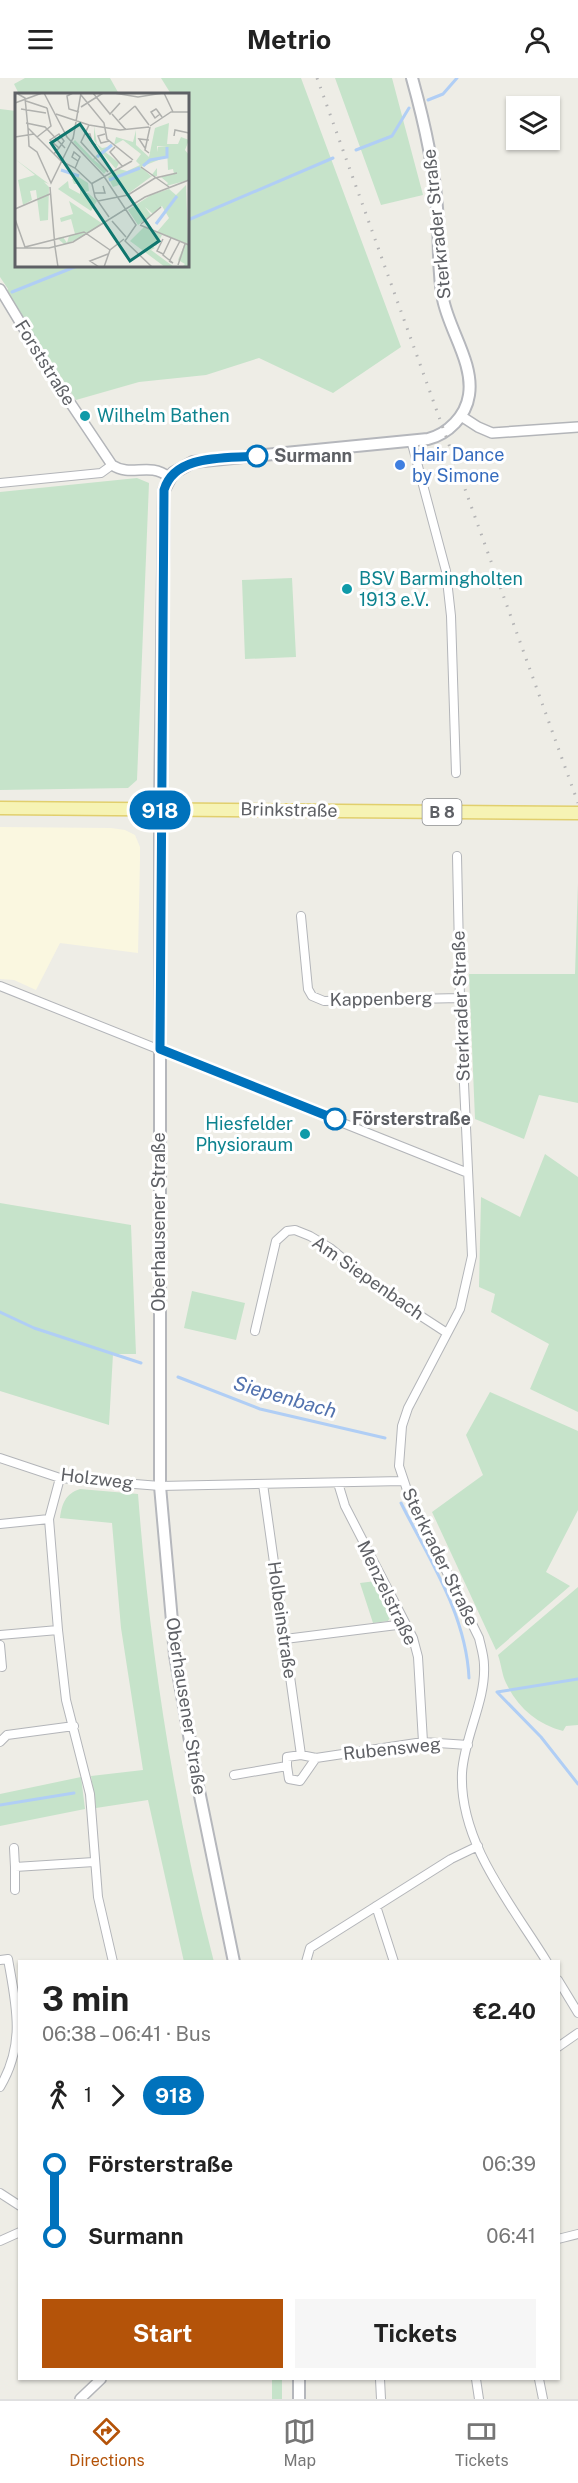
<!DOCTYPE html>
<meta charset="utf-8">
<style>
:root{--surface:#fff;--page:#f6f6f6;--text:#222;--muted:#767676;--line:#e0e0e0;--accent:#b45309}
body{margin:0;font-family:"Public Sans",sans-serif;background:var(--page);color:var(--text);height:100vh;display:flex;flex-direction:column;font-size:22px;white-space:nowrap}
*{box-sizing:border-box;margin:0}
p{font-size:20px;color:var(--muted)}
.icon{flex:none;width:33px;height:33px;fill:none;stroke:currentColor;stroke-width:2;stroke-linecap:round;stroke-linejoin:round}
.map{position:relative;flex:1;overflow:hidden}
.panel{position:absolute;left:18px;top:1882px;width:542px;height:420px;display:flex;flex-direction:column;background:var(--surface);border-radius:0px;box-shadow:0 2px 4px #0004}
.panel>*{flex:none}
.badge{padding:0 12px;border-radius:20px;font-size:21px;line-height:39px}
.buttons{position:absolute;left:506px;top:18px;display:grid;gap:12px}
.buttons a{display:grid;place-items:center;width:54px;height:54px;border-radius:0px;background:var(--surface);box-shadow:0 2px 4px #0004;font-size:30px}
.map>.badge{position:absolute;translate:-50% -50%;box-shadow:0 0 0 3px #fff}
.legs{display:flex;align-items:center;gap:9px;height:66px;padding:0 24px;font-size:20px}
.legs p{margin-inline-start:auto}
.head{display:flex;align-items:center;justify-content:space-between;height:102px;padding:0 24px}
h1{font-size:33px;font-weight:700;line-height:45px}
.primary-button{display:flex;gap:12px;margin-top:auto;padding:12px 24px}
.primary-button a{flex:1;height:69px;border-radius:0px;background:var(--accent);color:#fff;font-size:24px;font-weight:700;line-height:69px;text-align:center}
.primary-button a+a{background:var(--page);color:var(--text)}
ul{padding:0 24px;list-style:none}
li{display:flex;align-items:center;gap:21px;height:72px;font-size:22px}
li i{display:grid;place-items:center;width:9px;height:100%;margin:0 8px;background:currentColor}
li i::after{content:'';width:15px;height:15px;margin:-8px;border:4px solid;border-radius:50%;background:var(--surface)}
li p{margin-inline-start:auto}
li:first-child i{background:linear-gradient(#0000 50%,currentColor 0)}
li:last-child i{background:linear-gradient(currentColor 50%,#0000 0)}
header{display:flex;justify-content:space-between;align-items:center;height:78px;padding:0 24px;background:var(--surface);font-size:27px;font-weight:700}
.menu{display:flex;justify-content:space-around;align-items:center;height:84px;border-top:2px solid var(--line);background:var(--surface);font-size:16px;color:var(--muted)}
.menu a{display:grid;justify-items:center;gap:3px}
.menu .active{color:var(--accent)}
.map>svg:first-child{display:block}
</style>
<header><svg class="icon" aria-label="menu" viewBox="0 0 24 24"><path d="M4 6h16M4 12h16M4 18h16"/></svg>Metrio<svg class="icon" aria-label="person" viewBox="0 0 24 24"><circle cx="12" cy="8" r="4"/><path d="M4 21q1-7 8-7t8 7"/></svg></header>
<div class="map">
<svg width="578" height="2321" viewBox="0 0 578 2321">
<rect width="100%" height="100%" fill="#eeede6"/>
<!-- commercial -->
<path fill="#faf7e0" d="M0,749l111,1 14,2 10,5 5,12v12l-2,94 -78,-10 -24,47 -22,-10 -14,-1z"/>
<!-- green -->
<path fill="#c6e3ca" d="M25,0h85l9,16h-100l-5,-10z
M161,0h140l100,269 -68,46 -74,-35 -53,17 -67,7 -63,18 -70,-108 2,-3 -8,-12v-168l16,2v155h172v-172h-17z
M335,0h57l31,117 -42,10z
M137,400l12,5 -12,297 -9,8 -128,2v-298z
M292,500l4,79 -51,2 -3,-79z
M578,805v220l-39,-8 -15,44 -49,-20 -6,-145h106z
M545,1076l33,23v235l-48,-23 19,-45 -58,-32 4,-18 -16,-7 2,-90 39,20z
M0,1125l131,22 5,129h-23l-4,71 -109,-34z
M192,1213l53,12 -9,37 -52,-12z
M490,1314l88,39v79l-32,62 24,14 -74,64 -64,-138 51,-37 -17,-40z
M80,1411l58,5c12,158 36,315 76,468h-30l-36,-162 -52,8 -5,-32 52,-6 -22,-142 -9,-105 -52,-5c2,-14 5,-24 20,-29z
M376,1503l16,33 -4,7 -15,2 -13,-40z
M578,1509v138l-12,1 -3,5c-26,-7 -45,-23 -57,-48 -4,-8 -5,-20 -8,-28z
M81,1699l4,32 -85,17v-32z
M272,2301h10v20h-10z"/>
<g fill="none" stroke-linecap="round" stroke-linejoin="round">
<!-- stream -->
<path stroke="#b0cef5" stroke-width="3" d="M428,22l15,-6 14,-16
M356,72l36,-14 17,-28
M188,142l145,-62
M12,214l65,-26
M0,1234l34,16 107,35
M178,1299l82,32 125,29
M401,1425c28,56 65,111 68,175
M497,1614l44,45 37,47
M497,1614l81,-13
M0,1727l74,-12"/>
<defs>
<path id="minor" d="M411,362l35,131 5,45 5,157
M0,405l101,-10 11,-8
M457,778l3,142 12,258 -12,53 -52,99 -6,18 -3,40 9,27 71,145c2,9 5,18 5,27 2,36 -20,72 -22,108 -3,70 50,132 85,189
M301,838l7,73 4,7 12,5 136,-3
M0,908l468,187
M255,1253l21,-90 11,-10 8,-1 15,6 20,12 54,44 63,41
M0,1380l60,20 100,8 243,-5
M60,1400l-11,41 9,111 8,70 24,94 8,103 15,65
M338,1405l7,23 68,132 5,19 5,85
M263,1406l38,271
M0,1446l49,-5
M0,1557l58,-5
M285,1561l120,-15
M0,1567l2,22
M0,1664l7,-7 67,-9
M287,1688l2,13 11,2 16,-23
M234,1697l53,-9v-9l14,-2 15,3 107,-16 45,3
M14,1770l1,19
M15,1812v-23l79,-5
M376,1828l18,56
M0,1882l8,-1c8,46 18,84 -8,128
M306,1884l4,-14 141,-89 27,-13
M558,1902l20,33
M558,1969l20,-14
M0,2115l20,13
M558,2161l20,-5
M0,2163l20,-9
M380,2301l1,20
M476,2301l3,20
M539,2301l4,20"/>
<path id="tertiary" d="M0,211l53,88 59,88c20,13 36,-4 57,12
M461,338l17,11 14,6 86,-6
M80,2321l21,-20"/>
<path id="secondary" d="M234,1884l-37,-181 -22,-126 -15,-169v-677l4,-319 9,-17 20,-11 235,-23c20,-5 38,-23 41,-44 5,-32 -20,-65 -26,-96 -6,-30 -3,-61 -6,-91 -3,-45 -13,-87 -25,-130
M299,2321v-20"/>
<path id="primary" d="M0,730l578,5"/>
</defs>
<!-- minor casing -->
<use href="#minor" stroke="#b3b5b9" stroke-width="10"/>
<!-- tertiary casing -->
<use href="#tertiary" stroke="#b3b5b9" stroke-width="12"/>
<!-- secondary casing -->
<use href="#secondary" stroke="#b5b7bc" stroke-width="14"/>
<!-- primary casing -->
<use href="#primary" stroke="#e1cf6d" stroke-width="15"/>
<!-- minor -->
<use href="#minor" stroke="#fff" stroke-width="8"/>
<!-- tertiary -->
<use href="#tertiary" stroke="#fff" stroke-width="9"/>
<!-- secondary -->
<use href="#secondary" stroke="#fff" stroke-width="10"/>
<!-- primary -->
<use href="#primary" stroke="#f6f3b4" stroke-width="12"/>
<!-- rail -->
<path stroke="#b4b4b5" stroke-width="3" stroke-dasharray="1.5 8" stroke-linecap="butt" d="M317,0l261,725"/>
</g>
<g fill="none" stroke-linecap="round" stroke-linejoin="round">
<defs>
<path id="line-1" d="M257,378c-30,3 -82,-3 -93,34l-4,559 175,70"/>
</defs>
<!-- line-1 casing -->
<use href="#line-1" stroke="#fff" stroke-width="14"/>
<!-- line-1 -->
<use href="#line-1" stroke="#0072bc" stroke-width="9"/>
</g>
<!-- markers -->
<g fill="#0f9aa8" stroke="#fff" stroke-width="2">
<circle cx="85" cy="338" r="6"/>
<circle cx="347" cy="511" r="6"/>
<circle cx="305" cy="1056" r="6"/>
</g>
<g fill="#fff" stroke="#0072bc" stroke-width="3">
<circle cx="257" cy="378" r="10"/>
<circle cx="335" cy="1041" r="10"/>
</g>
<circle fill="#3f7fe0" stroke="#fff" stroke-width="2" cx="400" cy="387" r="6"/>
<g text-anchor="middle" stroke-width="6" stroke-linejoin="round" paint-order="stroke">
<!-- shield labels -->
<rect fill="#fff" stroke="#8e9093" stroke-width="1.5" x="422.5" y="721" width="39" height="26" rx="4.5"/>
<g font-size="16" font-weight="bold" fill="#5e6065">
<text x="442" y="740">B 8</text>
</g>
<!-- street labels -->
<g font-size="18" fill="#5e6065" stroke="#fff">
<text transform="translate(437 146) rotate(-96)" y="6">Sterkrader Straße</text>
<text transform="translate(45 285) rotate(58)" y="6">Forststraße</text>
<text transform="translate(289 732) rotate(1)" y="6">Brinkstraße</text>
<text transform="translate(381 921) rotate(-1)" y="6">Kappenberg</text>
<text transform="translate(461 928) rotate(-92)" y="6">Sterkrader Straße</text>
<text transform="translate(159 1144) rotate(-90)" y="6">Oberhausener Straße</text>
<text transform="translate(368 1200) rotate(35)" y="6">Am Siepenbach</text>
<text transform="translate(97 1401) rotate(7)" y="6">Holzweg</text>
<text transform="translate(440 1479) rotate(64)" y="6">Sterkrader Straße</text>
<text transform="translate(387 1515) rotate(64)" y="6">Menzelstraße</text>
<text transform="translate(282 1542) rotate(82)" y="6">Holbeinstraße</text>
<text transform="translate(186 1628) rotate(81)" y="6">Oberhausener Straße</text>
<text transform="translate(392 1671) rotate(-6)" y="6">Rubensweg</text>
</g>
<!-- culture labels -->
<g font-size="18" fill="#0d838f" stroke="#fff" text-anchor="start">
<text x="97" y="344">Wilhelm Bathen</text>
<text x="359" y="507">BSV Barmingholten<tspan x="359" dy="21">1913 e.V.</tspan></text>
<text x="293" y="1052" text-anchor="end">Hiesfelder<tspan x="293" dy="21">Physioraum</tspan></text>
</g>
<!-- shop labels -->
<g font-size="18" fill="#366cbe" stroke="#fff" text-anchor="start">
<text x="412" y="383">Hair Dance<tspan x="412" dy="21">by Simone</tspan></text>
</g>
<!-- stop labels -->
<g font-size="18" font-weight="bold" fill="#5e6065" stroke="#fff" text-anchor="start">
<text x="274" y="384">Surmann</text>
<text x="352" y="1047">Försterstraße</text>
</g>
<!-- water labels -->
<g font-size="20" font-style="italic" fill="#5272ae" stroke="#fff">
<text transform="translate(285 1319) rotate(16)" y="7">Siepenbach</text>
</g>
</g>
<!-- overview -->
<g transform="translate(15 15)">
<rect width="174" height="174" fill="#eeede6"/>
<path d="M154,30l-2,21h11l3,-7 8,3 -4,10 4,5v25l-23,6 2,-3 -7,-6 13,-3 -1,-5 -5,1 -1,-23 -10,-1v6l1,-5h8v10l-25,10 10,9 6,-8v8h-5l-23,17 -7,-9 -9,3 -5,-10 11,-8 8,2 13,-6 -4,-4 5,-7 -18,-14 -9,5 2,-8 17,5 3,-12v15l13,12 6,-29zM79,33l3,18 5,4 11,-2 -9,5 15,12 -3,6 -14,-16 -8,7 13,10 -3,4 -31,-32 2,-2 18,19 8,-8 -7,-11zM0,66l34,25 -5,-2 5,5 -1,33 -8,1 -4,-31 -6,1 2,9 -9,5 -5,-25 17,-5zM62,83l11,7 1,8 -7,2h6l9,8 -6,10 -33,-22 10,-8 1,7 11,6v-10h-6l-2,-5zM171,92l3,82h-7l3,-3 -7,-4 7,-17 -28,-11 12,-14 -7,-12 -9,8 -8,-7 6,8 -13,10 -10,-15 23,-15 18,-6 7,6zM54,108l34,23 -23,14 -14,6h-2l-7,-6 6,-1 4,6 2,-7 6,-2 -4,-15 -10,3 -1,-4 13,-4zM129,134l18,8 -6,11 -6,-1 5,3 -4,2 23,17h-9l-35,-26z" fill="#c6e3ca"/>
<path fill="none" stroke="#b0cef5" stroke-width="3" d="M82,64l15,-12M128,73l7,-6 17,-3v-10M46,77l18,6M94,87l31,-12M141,131l21,-28"/>
<path fill="none" stroke="#b0b1ae" stroke-width="1.5" d="M29,0l23,44 36,38 33,50 -11,16 27,26M58,0l-6,3 2,13 10,3M78,0l17,21 10,-11M99,0l24,4 25,-4M149,0l9,19M3,1l7,4 3,30 33,33 14,7 17,16 3,13 14,20M66,2l23,28 3,16 26,21M11,8l21,7M0,10l27,-10M120,13l14,19M66,14l22,-14M6,16l25,4M41,21l33,11 31,5 29,-3M97,21l14,16M145,21l-5,4 -4,-6 5,-3 1,1 5,7M104,27l16,-14M11,30l19,4 20,21M74,32l-8,17 27,30M135,33l21,-14h18M13,35l1,18 8,6 14,31 22,-45M69,41h6l2,9 4,2M90,41l-7,2 3,7 8,-2M159,43l1,-6 14,3M0,44l19,-3M22,44l14,-11 -4,-18M58,46l8,-46M100,54l-5,5 13,15M130,55l-6,-9 10,1M134,60l-4,-3 5,-23M39,61l3,-4 2,-2 5,-7 -5,-7 -9,6 9,8M126,74l28,20M60,75l1,-2 2,-5 2,-4 -6,-5 -2,5 6,4M76,91l41,-23M35,94l5,60M79,100h11l-2,-7M83,108l30,-6 27,-17 22,-5M0,116l35,-15M0,126l10,28 59,-15 26,18M97,128l14,16M126,131l20,-17M125,132l49,20M148,146l-6,12 6,3M40,154l3,20M0,155h34l24,-6 72,-45 44,-17M155,167l10,-19M154,168l4,2 -10,-8 8,-17M163,172l7,-21M84,174l-9,-6 18,-7M89,174l6,-17 14,-11"/>
<path fill="#0f766e" fill-opacity="0.15" stroke="#0f766e" stroke-width="3" d="M65,31l79,117 -29,20 -79,-118z"/>
<rect width="174" height="174" fill="none" stroke="#5e6065" stroke-width="3"/>
</g>
</svg>
<div class="buttons">
<a><svg class="icon" aria-label="layers" viewBox="0 0 24 24"><path d="M12 4l9 5-9 5-9-5zM3 14l9 5 9-5"/></svg></a>
</div>
<b class="badge" style="left:160px;top:732px;background:#0072bc;color:#fff">918</b>
<section class="panel">
<div class="head"><div><h1>3 min</h1><p>06:38 – 06:41 · Bus</p></div><b>€2.40</b></div>
<div class="legs"><svg class="icon" aria-label="walk" viewBox="0 0 24 24"><circle cx="13" cy="4" r="2"/><path d="M13 8l-2 6 4 7M11 14l-3 7M7 12l3-4h3l4 4"/></svg>1<svg class="icon" aria-label="forward" viewBox="0 0 24 24"><path d="M9 5l7 7-7 7"/></svg><b class="badge" style="background:#0072bc;color:#fff">918</b></div>
<ul>
<li><i style="color:#0072bc"></i><b>Försterstraße</b><p>06:39</p></li>
<li><i style="color:#0072bc"></i><b>Surmann</b><p>06:41</p></li>
</ul>
<div class="primary-button"><a>Start</a><a>Tickets</a></div>
</section>
</div>
<nav class="menu">
<a class="active"><svg class="icon" aria-label="directions" viewBox="0 0 24 24"><path d="M12 3l9 9-9 9-9-9zM9 14v-3h6M13 9l2 2-2 2"/></svg>Directions</a>
<a><svg class="icon" aria-label="map" viewBox="0 0 24 24"><path d="M3 6l6-2 6 2 6-2v14l-6 2-6-2-6 2zM9 4v14M15 6v14"/></svg>Map</a>
<a><svg class="icon" aria-label="tickets" viewBox="0 0 24 24"><path d="M3 7h18v10H3zM15 7v10"/></svg>Tickets</a>
</nav>
